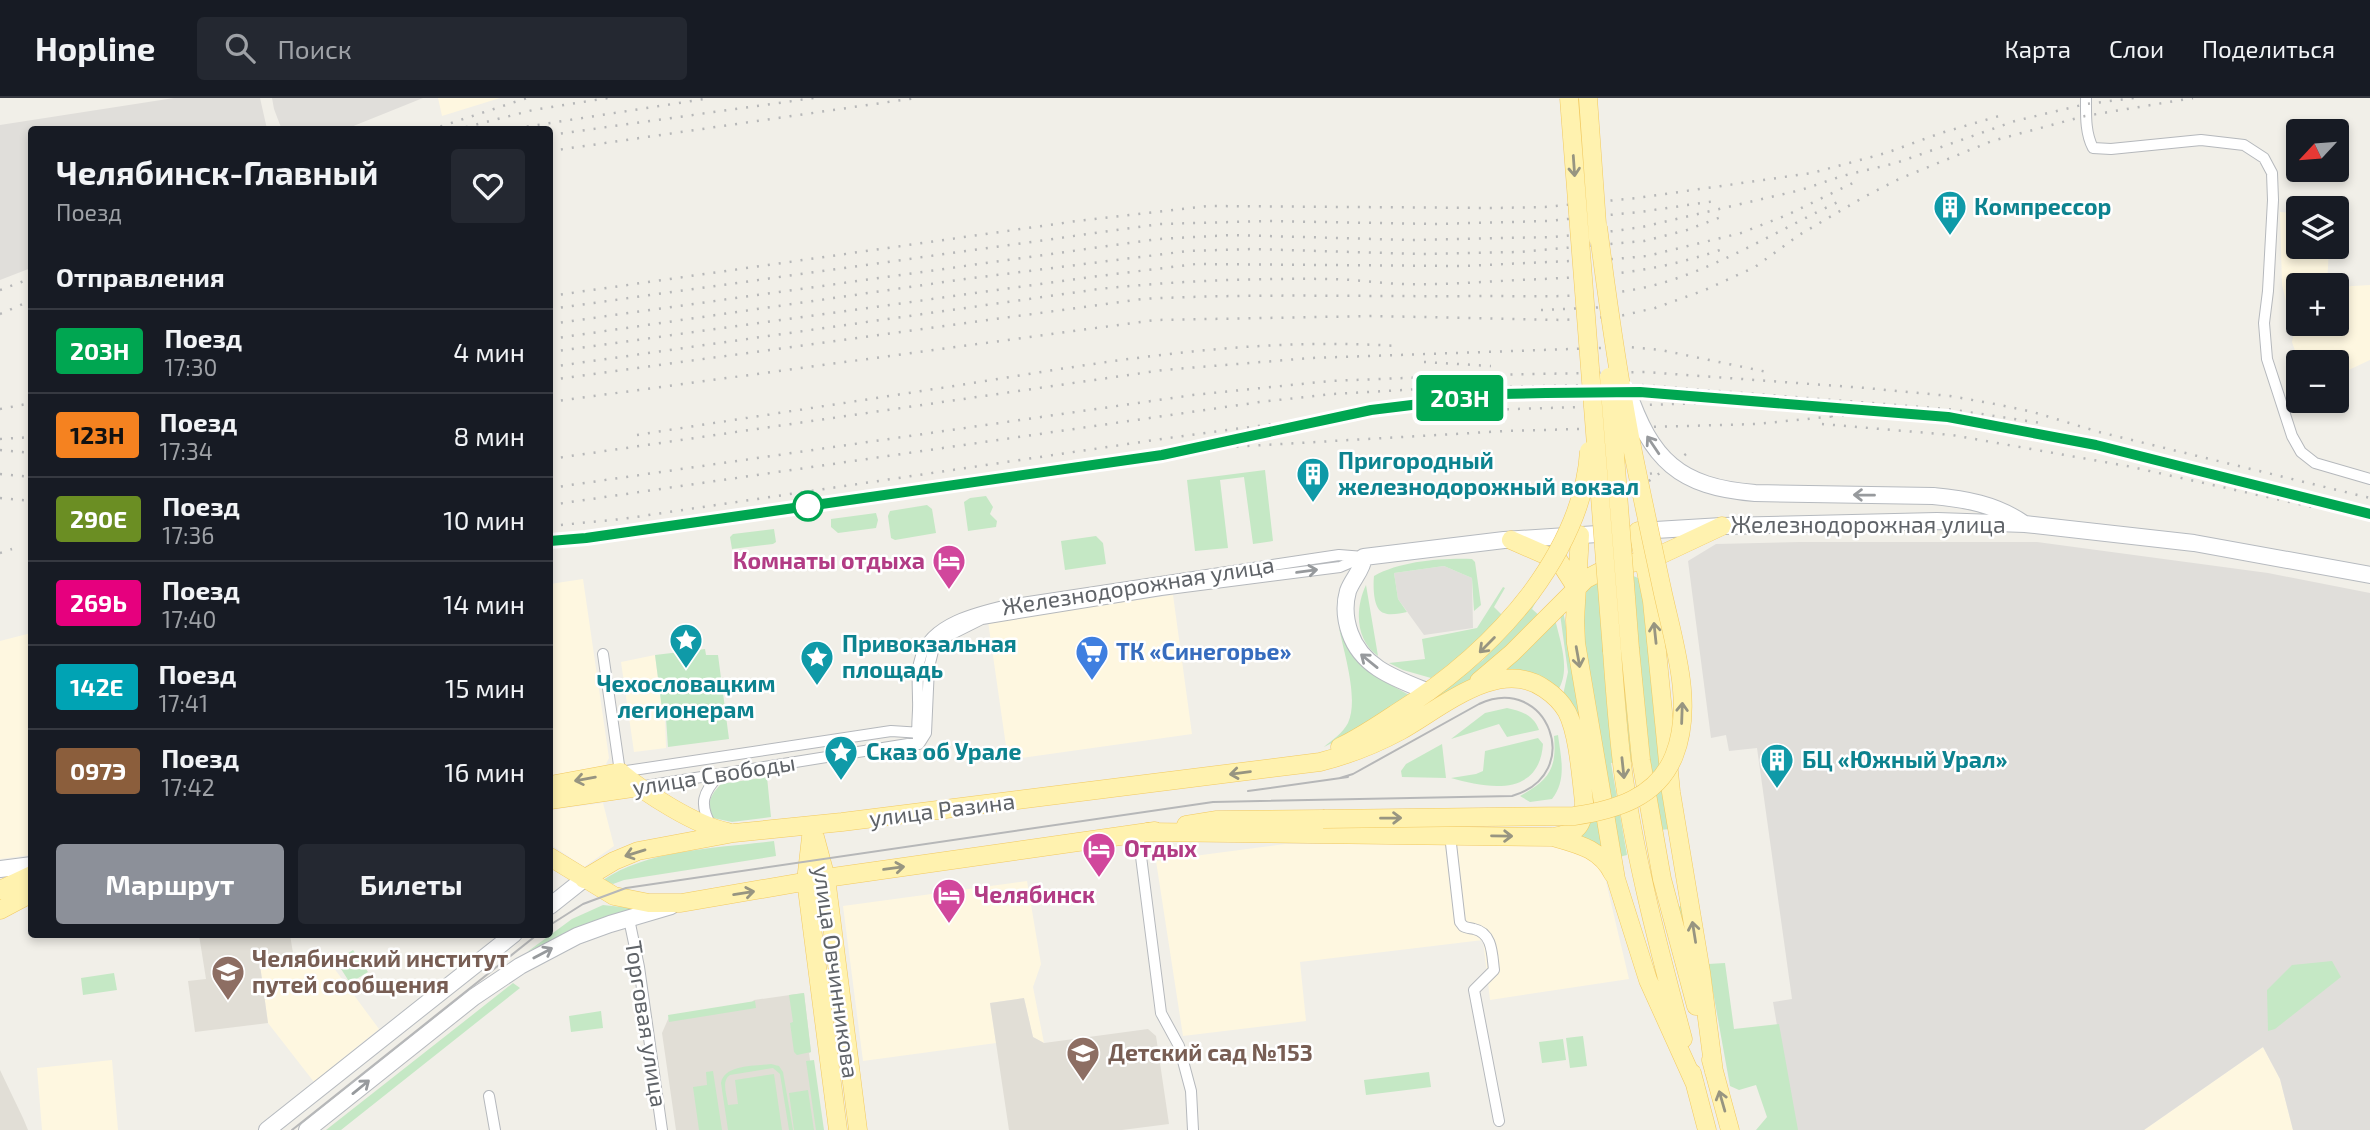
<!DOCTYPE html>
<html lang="ru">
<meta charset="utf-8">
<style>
:root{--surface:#171b24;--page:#242831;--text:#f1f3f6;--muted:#9ea1a6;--line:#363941;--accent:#8c9099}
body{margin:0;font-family:"Exo 2",sans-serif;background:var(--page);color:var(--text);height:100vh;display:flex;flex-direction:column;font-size:26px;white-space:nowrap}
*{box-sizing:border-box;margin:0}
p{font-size:23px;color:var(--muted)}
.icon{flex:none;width:38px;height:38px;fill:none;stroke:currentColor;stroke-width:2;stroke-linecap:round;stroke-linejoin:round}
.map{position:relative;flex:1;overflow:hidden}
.details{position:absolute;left:28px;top:28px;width:525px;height:812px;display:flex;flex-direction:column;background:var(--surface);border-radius:7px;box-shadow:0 4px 10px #0003}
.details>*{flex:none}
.badge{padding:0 14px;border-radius:5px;font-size:24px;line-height:46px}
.needle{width:46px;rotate:244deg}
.buttons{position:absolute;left:2286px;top:21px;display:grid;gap:14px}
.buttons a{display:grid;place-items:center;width:63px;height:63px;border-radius:7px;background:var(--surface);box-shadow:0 4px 10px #0003;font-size:35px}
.map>.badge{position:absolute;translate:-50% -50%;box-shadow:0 0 0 4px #fff}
h2{padding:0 28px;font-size:26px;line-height:63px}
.round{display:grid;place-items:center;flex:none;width:74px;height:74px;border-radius:7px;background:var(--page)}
.overview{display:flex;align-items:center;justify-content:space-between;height:119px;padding:0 28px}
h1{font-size:33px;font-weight:700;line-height:52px}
.action{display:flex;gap:14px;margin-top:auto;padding:14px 28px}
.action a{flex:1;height:80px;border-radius:7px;background:var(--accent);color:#fff;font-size:28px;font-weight:700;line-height:80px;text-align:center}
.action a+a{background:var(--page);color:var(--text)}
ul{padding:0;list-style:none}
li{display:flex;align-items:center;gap:21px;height:84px;padding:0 28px;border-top:2px solid var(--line)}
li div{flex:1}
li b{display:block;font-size:26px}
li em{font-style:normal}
li .badge{min-width:77px;font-weight:700;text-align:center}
header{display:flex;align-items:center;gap:42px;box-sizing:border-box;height:98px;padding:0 35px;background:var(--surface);border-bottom:2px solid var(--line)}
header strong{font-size:33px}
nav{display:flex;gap:38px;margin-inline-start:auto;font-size:24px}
.search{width:490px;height:63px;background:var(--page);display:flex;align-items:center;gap:18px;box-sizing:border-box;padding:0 24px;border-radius:7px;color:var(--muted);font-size:26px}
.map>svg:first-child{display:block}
</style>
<header>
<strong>Hopline</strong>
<div class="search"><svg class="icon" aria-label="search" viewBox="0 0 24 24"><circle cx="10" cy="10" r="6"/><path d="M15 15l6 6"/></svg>Поиск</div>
<nav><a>Карта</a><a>Слои</a><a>Поделиться</a></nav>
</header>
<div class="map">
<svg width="2370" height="1032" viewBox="0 0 2370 1032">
<rect width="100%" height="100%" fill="#f1efe8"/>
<!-- commercial -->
<path fill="#fef7e0" d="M438,0h62l-58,18z
M2280,114l18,1v34h38v-31h4l-1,32h-10l-2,37h-29v39h38v-37l34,-2v75l-34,16v-14h-37l-7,-20 2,-9 -12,-48z
M583,481l26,179 -5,10 -54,12v-196z
M1173,497l19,139 -184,26 -20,-139z
M31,535v222l-31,4v-218z
M655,557l8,62 2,2 1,29 -32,4 -13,-90z
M603,705l11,43 -30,21 -34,-23v-34z
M1285,746h256l35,8 26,13 27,114 -139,21 -7,-60 -183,22 6,59 -123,15 -27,-175z
M1027,783l14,83 -8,23 11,56 -11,-6 -9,-39 -34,5 6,40 -133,18 -20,-155z
M325,858l54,73 -65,53 -46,-59 -8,-58z
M2263,949l17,32 13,51h-149z
M112,962l6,70h-76l-5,-62z"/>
<!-- industrial -->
<path fill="#e0deda" d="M174,0h86l7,31 -235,1 -1,138 -31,12v-155z
M272,0h151l-77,31 -64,1 -8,-21z
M1800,444h237l231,31 102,20v537h-77l-13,-51 -17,-32 -119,83h-349l-22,-128 19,-3 -35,-251 -28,3 -3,-16 -15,3 -23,-177 28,-17z
M1444,468l28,12 1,50 -49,7 -26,-36 -4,-26z"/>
<!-- education -->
<path fill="#e1ded6" d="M199,837h91l4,24 -34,6 8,58 -73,9 -7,-51 18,-2z
M804,895l7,59 -2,1 11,77h-144l-14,-97 7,-16 80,-12 5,-5z
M1024,900l9,39 11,6 104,-14 8,7 13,88 -47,6h-113l-19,-127z
M0,972l23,48 5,12h-28z"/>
<!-- green -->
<path fill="#c5e8c5" d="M1265,372l8,71 -20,3 -9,-67 -24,3 8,68 -33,3 -8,-71z
M986,398l7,11 -3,7 7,7 -1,6 -28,4 -4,-29 6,-4z
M927,407l5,4 4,24 -41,7 -4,-2 -3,-22 2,-5z
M876,415l2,7 -2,8 -38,5 -7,-6v-8z
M774,431l2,13 -3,2 -41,5 -2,-12 3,-3z
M1096,438l7,7 3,21 -41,6 -4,-29z
M1472,461l3,3 6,43 -7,6 -2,-33 -28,-12 -50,7 4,26 9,13c-6,1 -17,4 -23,1 -11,-3 -11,-27 -10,-37 27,-15 67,-18 98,-17z
M1629,476l9,4 5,10 50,377 -16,-58 4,-1 -12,-77 -8,1 -11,-69 -39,2 16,92 -8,2 -36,-208 2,-53 3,-10 6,-6z
M1366,487l12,71c-23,-16 -23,-48 -12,-71z
M1503,489l2,1 -11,19 8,8 -32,33 -39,30 -28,-8 -14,-7 36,-4 -3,-20 55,-11z
M1539,498l-7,13 9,8 -72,64 -94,56 46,-30 62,-47z
M1563,512l42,239 -26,-12 7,-8 -23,-134 5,-23 -8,-58z
M1555,521c5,22 16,51 3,71l-58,-18z
M1339,530c15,42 35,47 72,68l-50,32 -37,19c8,-7 19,-14 24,-24 11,-24 -4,-70 -9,-95z
M705,551l1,6h12l11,84 -61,8 -2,-29 -3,-1 -8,-62z
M1507,610c14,3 27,7 32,22l-32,7 -8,-13 -48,15 34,-26z
M1558,637c3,23 9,45 -6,64l-22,3 -10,-6c29,-16 37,-27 34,-60z
M1538,640l5,6c-4,54 -56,44 -92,34l25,-4 7,-3 2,-20z
M1442,646l4,34 -44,-1 -1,-6 5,-7z
M767,679l4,40 -39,5 -19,-4c-8,-13 -2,-24 8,-34z
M774,743l2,15 -152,24 -11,4 -10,-4c46,-31 117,-32 171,-39z
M603,807l37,4c-40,10 -76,25 -113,43l45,-33z
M353,852l15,22 -18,11 -14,-22z
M2332,863l9,16 -66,52 -7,2 -1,-41 25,-25z
M1725,865l9,66 45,-5 19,106h-42l11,-13 -11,-32 -17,5 -9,-4 -22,-122z
M114,875l3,17 -34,5 -2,-17z
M513,885l7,5 -179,142h-15z
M804,895l7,59 -14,3 -3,-3 -4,-29 3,-1 -4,-27z
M755,903l1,7 -87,14 -1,-7z
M601,913l2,17 -32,4 -2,-16z
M1583,938l4,30 -17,2 -4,-30z
M1563,941l3,21 -24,3 -3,-21z
M814,962l10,70h-8l-10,-69z
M771,966l8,2 4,6 10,58h-4l-9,-56 -7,-6 -43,7c-9,6 -3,20 -2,30l10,-1 -3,-24 39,-6 8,56h-54l-7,-47c3,-19 35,-17 50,-19z
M713,973l9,59h-23l-6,-43 14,-2 -1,-13z
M1429,974l2,15 -65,8 -2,-15z
M808,992l6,40h-20l-5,-37z"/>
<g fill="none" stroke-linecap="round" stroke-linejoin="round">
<defs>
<path id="minor" d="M2086,0c0,16 -1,35 7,50l18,1 90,-9 43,5 20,13 8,15 1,27 -5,91 -4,32 3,36 25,77 9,16 14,11 55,16
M603,556l17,118 271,-41 31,2
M919,646c-4,-15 0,-29 -1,-44 0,-15 -2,-30 3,-44 9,-33 57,-44 87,-51l331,-50 25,2
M919,646l7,-11 3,-66 4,-16 13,-14 36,-18 179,-29 179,-23 21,-9
M639,689l269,-43h11
M712,729c-14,-23 -9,-35 8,-53
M1138,735l23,180 18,33 12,45 2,39
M1450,737l10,87 3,4c3,2 7,2 11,3 19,4 18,26 20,41l-20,20 25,131
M629,821l10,48 23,163
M489,998l6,34"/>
<path id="secondary" d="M1933,398c32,3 62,8 90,27
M1639,433l83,-5 215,-5 88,3 169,19 176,32
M1429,594c-32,-13 -67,-24 -79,-59 -5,-14 -6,-28 -2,-42 5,-13 14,-20 16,-34l140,-17 109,-7
M0,771l32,-4
M550,808l34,-27
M267,1032l247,-196
M307,1032l167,-133 46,-31 57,-30 33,-12 61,-18"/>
<path id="primary" d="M1638,433l14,70 19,191 30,180 13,100
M1580,437l-5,85 1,23 40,236 32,101 47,104
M1511,442l48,21 18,28
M1630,551l11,111 21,119 34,127
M1612,553c3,42 6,85 12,128 13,88 36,174 59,260
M1479,583l33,-28 74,-74 25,-13 33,-5 12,-4 66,-31
M1340,649c19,-9 37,-21 55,-33 53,-33 98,-71 136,-121
M550,687l70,-13c25,21 76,54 108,60
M550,702l89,-13
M1186,727l31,-5 106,-1
M812,728l14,52 32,252
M811,739l-5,44 32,249
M1553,739c25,7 48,12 60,37
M550,759l64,39 35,7h32l145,-25 329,-47
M584,781l30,-18 24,-10 96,-18 108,-11 478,-60c28,-7 54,-17 80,-31 40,-22 99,-75 145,-42 9,6 17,14 22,23 11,21 14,65 17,90 0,25 -7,31 -31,35l-407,-5
M0,792l32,-15
M0,812l32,-17
M1711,962l19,70
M1692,975l15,57"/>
</defs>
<!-- minor casing -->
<use href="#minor" stroke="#b5b8bc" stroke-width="12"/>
<!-- secondary casing -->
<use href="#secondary" stroke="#b6babf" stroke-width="18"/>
<!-- primary casing -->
<use href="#primary" stroke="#f2c960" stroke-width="19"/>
<!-- minor -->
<use href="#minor" stroke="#fff" stroke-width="10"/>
<!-- secondary -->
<use href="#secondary" stroke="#fff" stroke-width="16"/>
<!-- primary -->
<use href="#primary" stroke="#fff2af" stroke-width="18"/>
<!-- tram -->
<path stroke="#b6b7b8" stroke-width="2" d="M1248,693l100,-14
M550,827l33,-21 43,-16 587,-86 299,-6c75,-22 35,-124 -33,-92l-126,70 -13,4
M292,1032l246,-196"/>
<!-- rail -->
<path stroke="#b6b7b8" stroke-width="2.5" stroke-dasharray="2 9" stroke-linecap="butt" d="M430,32l97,-32
M455,32l78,-20 75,-12
M505,32l206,-32
M550,37l264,-37
M550,53l366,-53
M0,192l32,-12
M550,198l527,-75 132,-15 286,2 50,-1 92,-9 175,-25 74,-20 55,-20 58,-17
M550,211l610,-85 106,-3 169,3 112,-3 93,-9 75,-11
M1541,212l67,-3
M0,216l32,-14
M550,226l608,-85 74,-4 177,5 145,-3 60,-6 28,-4 159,-37 41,-14 54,-13 119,-42 71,-17 48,-6
M550,241l415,-60 223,-28 64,-2 168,5 99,-2 125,-11 43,-11 34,-13
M550,254l541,-75 105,-13 266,2 153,-7 32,-3 94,-23 46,-18 72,-35
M1424,264l67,4
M550,269l549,-78c76,-8 152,-11 229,-10 24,0 49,4 74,5 39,1 78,-2 117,-4 75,-3 132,-6 204,-31
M550,282l592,-81c113,-6 226,-2 340,-3 56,0 115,3 169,-10 64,-16 129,-57 189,-85
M550,304l605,-82 218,-4 190,4 57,-4 35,-8 50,-18 50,-23 44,-32 65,-38 35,-18 93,-38 93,-25 108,-18
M0,311l32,-6
M1419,314l321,-10
M1831,318l60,-2
M1822,326l130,11 175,31 185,41
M2009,330l87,17 274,69
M637,337c114,-18 228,-35 342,-53 141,-23 275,-45 418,-36
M0,341l32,-2
M0,352l32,3
M550,361l613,-89 148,-12 318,-11 32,3 111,23
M0,376l32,3
M1628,376h21l9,-2
M550,390l643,-93 137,-14 149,-6 166,-3 221,16 84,8 45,8 38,8 66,20 271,66
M1631,396l55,-40
M0,400l32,3
M550,407l710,-103 72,-8 90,-5 206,-5 320,25 93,14
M550,428l72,-7 546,-81 305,-41
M550,443l75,-8 604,-86 277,-16 250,-7 81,-8
M0,455l12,-4"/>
<defs>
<path id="secondary-bridge" d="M1627,291c24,71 52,98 128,104l178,3"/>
<path id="primary-bridge" d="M1569,0l43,553
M1588,0l10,140
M1609,279l21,272
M1531,495c30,-41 55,-90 58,-142
M1323,721l251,-3c41,-6 83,-18 100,-60 21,-52 -1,-115 -12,-167 -11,-51 -22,-101 -32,-152 -13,-69 -23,-140 -32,-210"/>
</defs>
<!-- secondary-bridge casing -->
<use href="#secondary-bridge" stroke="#b6babf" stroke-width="18" stroke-linecap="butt"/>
<!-- primary-bridge casing -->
<use href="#primary-bridge" stroke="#f2c960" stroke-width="19" stroke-linecap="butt"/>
<!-- secondary-bridge -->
<use href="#secondary-bridge" stroke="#fff" stroke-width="16"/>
<!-- primary-bridge -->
<use href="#primary-bridge" stroke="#fff2af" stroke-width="18"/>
</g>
<!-- one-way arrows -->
<defs><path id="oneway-shaft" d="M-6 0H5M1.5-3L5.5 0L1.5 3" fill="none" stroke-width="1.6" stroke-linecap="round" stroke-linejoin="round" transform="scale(1.75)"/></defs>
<g stroke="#979581">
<use href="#oneway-shaft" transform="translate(1574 68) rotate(86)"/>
<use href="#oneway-shaft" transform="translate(1655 535) rotate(-96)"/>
<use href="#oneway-shaft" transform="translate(1487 547) rotate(135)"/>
<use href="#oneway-shaft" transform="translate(1578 559) rotate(80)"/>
<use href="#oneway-shaft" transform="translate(1682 615) rotate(-88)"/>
<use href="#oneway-shaft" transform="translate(1623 670) rotate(84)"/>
<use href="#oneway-shaft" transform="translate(1240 675) rotate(173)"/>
<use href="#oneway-shaft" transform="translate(585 681) rotate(170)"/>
<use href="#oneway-shaft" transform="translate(1391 720) rotate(-1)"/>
<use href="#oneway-shaft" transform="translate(1502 738) rotate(1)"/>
<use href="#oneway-shaft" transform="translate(635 755) rotate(163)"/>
<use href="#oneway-shaft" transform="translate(894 770) rotate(-8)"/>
<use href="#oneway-shaft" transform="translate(744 795) rotate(-9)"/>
<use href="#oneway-shaft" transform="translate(1694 834) rotate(-99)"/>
<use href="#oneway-shaft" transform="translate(1722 1003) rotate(-106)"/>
</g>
<g stroke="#979a9d">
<use href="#oneway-shaft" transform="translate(1653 347) rotate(-124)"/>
<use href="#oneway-shaft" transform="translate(1864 397) rotate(-179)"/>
<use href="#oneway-shaft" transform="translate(1307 473) rotate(-8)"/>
<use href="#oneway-shaft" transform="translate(1369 563) rotate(-141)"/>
<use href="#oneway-shaft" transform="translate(543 855) rotate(-28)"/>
<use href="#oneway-shaft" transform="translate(361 989) rotate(-39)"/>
</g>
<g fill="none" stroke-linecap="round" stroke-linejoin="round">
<defs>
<path id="line" d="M550,443l36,-3 576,-83 209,-45 130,-16 45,-1 94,-1 308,25 148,28 274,69"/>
</defs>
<!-- line casing -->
<use href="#line" stroke="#fff" stroke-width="16"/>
<!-- line -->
<use href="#line" stroke="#00a651" stroke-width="10"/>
</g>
<!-- icons -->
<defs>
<symbol id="building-pin" viewBox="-11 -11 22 30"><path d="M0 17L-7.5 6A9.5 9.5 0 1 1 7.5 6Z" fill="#0f9aa8" stroke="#fff"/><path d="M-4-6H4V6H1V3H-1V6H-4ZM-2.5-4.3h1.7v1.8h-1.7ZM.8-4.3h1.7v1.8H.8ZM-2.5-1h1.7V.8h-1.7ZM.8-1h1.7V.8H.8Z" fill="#fff"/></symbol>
<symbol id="hotel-pin" viewBox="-11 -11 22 30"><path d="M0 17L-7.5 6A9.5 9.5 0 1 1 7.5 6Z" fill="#d1479c" stroke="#fff"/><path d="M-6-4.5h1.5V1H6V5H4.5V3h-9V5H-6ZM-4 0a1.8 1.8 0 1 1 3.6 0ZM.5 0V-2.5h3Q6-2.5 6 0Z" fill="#fff"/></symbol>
<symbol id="sight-pin" viewBox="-11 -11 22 30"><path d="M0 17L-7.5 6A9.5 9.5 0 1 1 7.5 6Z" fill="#0f9aa8" stroke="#fff"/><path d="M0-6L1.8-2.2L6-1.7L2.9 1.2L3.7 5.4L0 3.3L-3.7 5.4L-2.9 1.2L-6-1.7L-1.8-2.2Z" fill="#fff"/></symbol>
<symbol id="supermarket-pin" viewBox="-11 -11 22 30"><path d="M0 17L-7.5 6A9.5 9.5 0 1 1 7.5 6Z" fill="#3f7fe0" stroke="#fff"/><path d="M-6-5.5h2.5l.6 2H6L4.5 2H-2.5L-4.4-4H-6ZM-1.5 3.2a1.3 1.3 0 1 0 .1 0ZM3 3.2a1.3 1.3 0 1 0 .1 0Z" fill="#fff"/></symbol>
<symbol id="university-pin" viewBox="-11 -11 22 30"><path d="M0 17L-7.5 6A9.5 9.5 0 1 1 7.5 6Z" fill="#8d6e63" stroke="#fff"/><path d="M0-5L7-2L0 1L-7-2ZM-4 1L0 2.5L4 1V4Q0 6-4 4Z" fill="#fff"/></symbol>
<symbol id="school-pin" viewBox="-11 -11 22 30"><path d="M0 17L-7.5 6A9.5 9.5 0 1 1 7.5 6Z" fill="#8d6e63" stroke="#fff"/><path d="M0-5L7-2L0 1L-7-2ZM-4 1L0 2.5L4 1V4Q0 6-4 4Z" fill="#fff"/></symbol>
</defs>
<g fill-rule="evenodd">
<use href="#building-pin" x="1931" y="90" width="38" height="52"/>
<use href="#building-pin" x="1294" y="357" width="38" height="52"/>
<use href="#hotel-pin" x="930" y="444" width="38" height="52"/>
<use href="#sight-pin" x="667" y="523" width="38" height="52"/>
<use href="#supermarket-pin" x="1073" y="535" width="38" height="52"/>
<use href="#sight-pin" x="798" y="540" width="38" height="52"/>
<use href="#sight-pin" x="822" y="635" width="38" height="52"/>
<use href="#building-pin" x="1758" y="643" width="38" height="52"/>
<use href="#hotel-pin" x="1080" y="732" width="38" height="52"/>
<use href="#hotel-pin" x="930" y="778" width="38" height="52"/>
<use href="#university-pin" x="209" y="855" width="38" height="52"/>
<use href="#school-pin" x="1064" y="936" width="38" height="52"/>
</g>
<!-- markers -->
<circle fill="#fff" stroke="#00a651" stroke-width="3.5" cx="808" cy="408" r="14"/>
<g text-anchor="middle" stroke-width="5" stroke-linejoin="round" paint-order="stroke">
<!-- culture labels -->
<g font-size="23" font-weight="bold" fill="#0d838f" stroke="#fff" text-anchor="start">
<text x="1974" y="117">Компрессор</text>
<text x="1338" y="371">Пригородный<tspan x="1338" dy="26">железнодорожный вокзал</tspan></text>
<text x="842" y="554">Привокзальная<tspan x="842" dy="26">площадь</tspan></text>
<text x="686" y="594" text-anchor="middle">Чехословацким<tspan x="686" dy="26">легионерам</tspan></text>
<text x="866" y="662">Сказ об Урале</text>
<text x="1802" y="670">БЦ «Южный Урал»</text>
</g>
<!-- street labels -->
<g font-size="23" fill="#5f6368" stroke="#fff">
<text x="1868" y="435">Железнодорожная улица</text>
<text transform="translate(1138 488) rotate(-9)" y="8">Железнодорожная улица</text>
<text transform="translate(714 677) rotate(-9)" y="8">улица Свободы</text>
<text transform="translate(942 712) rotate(-7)" y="8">улица Разина</text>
<text transform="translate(836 874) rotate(82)" y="8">улица Овчинникова</text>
<text transform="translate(646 926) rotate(81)" y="8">Торговая улица</text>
</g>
<!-- hotel labels -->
<g font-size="23" font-weight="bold" fill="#b23c85" stroke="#fff" text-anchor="start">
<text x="925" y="471" text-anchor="end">Комнаты отдыха</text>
<text x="1124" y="759">Отдых</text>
<text x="974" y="805">Челябинск</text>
</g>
<!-- shop labels -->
<g font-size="23" font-weight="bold" fill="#366cbe" stroke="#fff" text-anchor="start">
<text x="1116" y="562">ТК «Синегорье»</text>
</g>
<!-- education labels -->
<g font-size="23" font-weight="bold" fill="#785e54" stroke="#fff" text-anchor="start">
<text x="252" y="869">Челябинский институт<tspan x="252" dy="26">путей сообщения</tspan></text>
<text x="1108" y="963">Детский сад №153</text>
</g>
</g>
</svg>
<div class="buttons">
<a><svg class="needle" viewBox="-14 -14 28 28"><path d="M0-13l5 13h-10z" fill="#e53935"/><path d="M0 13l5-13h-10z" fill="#9ea1a6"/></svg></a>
<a><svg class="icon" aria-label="layers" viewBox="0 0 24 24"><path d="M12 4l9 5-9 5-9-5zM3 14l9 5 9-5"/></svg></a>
<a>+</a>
<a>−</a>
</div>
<b class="badge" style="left:1460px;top:300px;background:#00a651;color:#fff">203Н</b>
<section class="details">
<div class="overview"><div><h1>Челябинск-Главный</h1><p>Поезд</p></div><a class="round"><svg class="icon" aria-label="heart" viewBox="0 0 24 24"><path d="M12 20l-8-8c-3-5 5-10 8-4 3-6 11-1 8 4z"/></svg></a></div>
<h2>Отправления</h2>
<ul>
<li><span class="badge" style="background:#00a651;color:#fff">203Н</span><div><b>Поезд</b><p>17:30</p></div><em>4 мин</em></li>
<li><span class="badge" style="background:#f58220;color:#111">123Н</span><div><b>Поезд</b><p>17:34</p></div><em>8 мин</em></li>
<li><span class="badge" style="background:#6b8e23;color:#fff">290Е</span><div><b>Поезд</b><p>17:36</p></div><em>10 мин</em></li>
<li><span class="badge" style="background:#e6007e;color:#fff">269Ь</span><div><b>Поезд</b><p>17:40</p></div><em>14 мин</em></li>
<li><span class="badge" style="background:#00a3b4;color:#fff">142Е</span><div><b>Поезд</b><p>17:41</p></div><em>15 мин</em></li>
<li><span class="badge" style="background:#8b5e3c;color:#fff">097Э</span><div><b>Поезд</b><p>17:42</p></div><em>16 мин</em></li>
</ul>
<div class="action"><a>Маршрут</a><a>Билеты</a></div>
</section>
</div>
